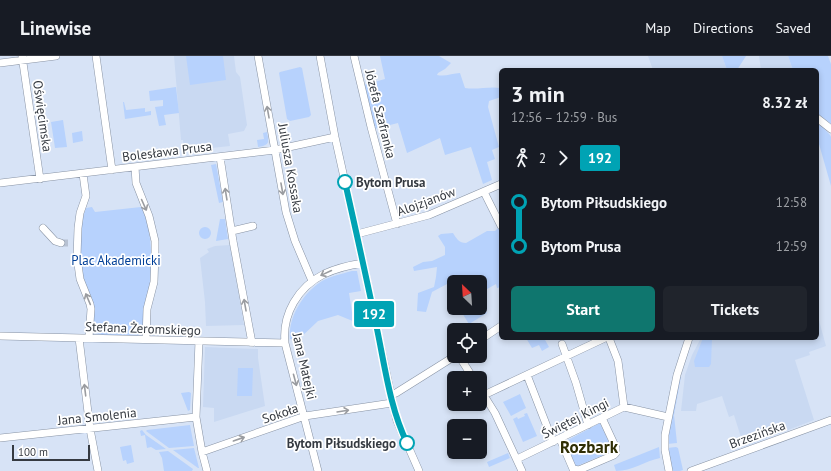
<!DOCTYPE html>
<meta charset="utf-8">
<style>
:root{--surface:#171b24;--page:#20242c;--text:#f1f3f6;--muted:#9ea1a6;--line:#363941;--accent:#0f766e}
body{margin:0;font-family:"PT Sans",sans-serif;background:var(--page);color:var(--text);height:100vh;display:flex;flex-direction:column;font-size:15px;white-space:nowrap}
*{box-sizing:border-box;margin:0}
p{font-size:13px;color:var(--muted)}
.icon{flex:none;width:22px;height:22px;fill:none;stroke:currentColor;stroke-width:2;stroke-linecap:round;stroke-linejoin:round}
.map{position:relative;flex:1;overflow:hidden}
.panel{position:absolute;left:499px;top:12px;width:320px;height:272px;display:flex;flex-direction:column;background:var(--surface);border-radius:6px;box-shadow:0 2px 6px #0003}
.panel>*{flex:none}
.badge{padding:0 8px;border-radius:3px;font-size:14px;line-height:26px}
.needle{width:26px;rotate:335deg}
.fabs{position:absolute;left:447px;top:219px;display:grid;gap:8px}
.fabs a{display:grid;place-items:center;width:40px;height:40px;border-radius:6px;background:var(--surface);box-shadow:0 2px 6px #0003;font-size:20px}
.scale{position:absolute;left:12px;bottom:10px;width:78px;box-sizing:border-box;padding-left:4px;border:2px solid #353a41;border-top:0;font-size:11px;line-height:14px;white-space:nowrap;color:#353a41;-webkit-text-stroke:3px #fff;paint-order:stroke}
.map>.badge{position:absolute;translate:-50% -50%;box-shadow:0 0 0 2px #fff}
.legs{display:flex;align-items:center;gap:6px;height:44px;padding:0 12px;font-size:13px}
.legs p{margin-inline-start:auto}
.overview{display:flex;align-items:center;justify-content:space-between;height:68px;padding:0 12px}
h1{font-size:22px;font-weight:800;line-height:30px}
.primary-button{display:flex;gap:8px;margin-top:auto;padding:8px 12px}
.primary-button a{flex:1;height:46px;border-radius:6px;background:var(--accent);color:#fff;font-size:16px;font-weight:800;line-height:46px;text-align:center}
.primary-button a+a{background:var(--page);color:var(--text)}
ul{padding:0 12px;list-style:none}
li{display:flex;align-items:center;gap:14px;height:44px;font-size:15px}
li i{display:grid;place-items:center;width:6px;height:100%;margin:0 5px;background:currentColor}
li i::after{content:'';width:10px;height:10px;margin:-5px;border:3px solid;border-radius:50%;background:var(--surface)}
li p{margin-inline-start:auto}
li:first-child i{background:linear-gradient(#0000 50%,currentColor 0)}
li:last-child i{background:linear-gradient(currentColor 50%,#0000 0)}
header{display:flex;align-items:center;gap:24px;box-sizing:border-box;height:56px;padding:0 20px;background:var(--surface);border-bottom:1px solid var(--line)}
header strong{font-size:19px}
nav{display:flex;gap:22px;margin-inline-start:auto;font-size:14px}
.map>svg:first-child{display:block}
</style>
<header>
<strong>Linewise</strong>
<nav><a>Map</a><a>Directions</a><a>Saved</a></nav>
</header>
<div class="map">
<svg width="831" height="415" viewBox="0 0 831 415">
<rect width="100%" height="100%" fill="#d7e3f6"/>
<!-- built -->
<path fill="#c9d9f2" d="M174,0h60l2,16 4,5 7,48 -3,6 -16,3 2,12 -46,5 -1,-11h-2z
M648,0h74l5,14h-74z
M759,0h29l5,14h-32z
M230,189l14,80 -38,1 -1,-24 -5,-44 9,-6 -2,-3 8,-3z
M817,257l9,33 -17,6 1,3 -15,5 19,60 -70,27 -10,-32 -5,2 -7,-21 -25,8 -1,7h-15l4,-36 7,-20 9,-17h116z
M205,291l53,2v9l7,48 -51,16v-14l-11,-1z"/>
<!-- green -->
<path fill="#b7d2fd" d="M186,0h37l3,24 -36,5z
M380,0h59l12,7 -6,6 -7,4 -1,2c8,2 16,-2 23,-2l5,15c12,2 24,-2 36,0v9l-12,4 -1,6 11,40 -7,3 3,9 -8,3 5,18 -9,4 -12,-37 -26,8 -5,-17 -33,15 -9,-30 -24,6 -11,-44 22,-6z
M722,0h24l-9,14h-10z
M788,0h40l3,8v60l-14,-11v-43h-24z
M300,11l2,1 9,47 -2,2 -19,4 -3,-2 -8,-46 1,-1z
M176,31l3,26 -15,2 2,10 -7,1 -4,-19 8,-1v-6l-13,1 -1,-10z
M123,46h1l2,8 19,-2v4l6,-1v4l-26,4z
M63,64l4,27 -12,1 -4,-26z
M817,65l13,14 1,2v49l-14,-49z
M82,75l1,10 -10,2 -1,-10z
M267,76c2,11 3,13 -9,15l-1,-7 7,-1 -1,-6z
M216,108l7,38 -4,1 -8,-38z
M92,151l3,5 46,-5c10,11 12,59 10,75 -1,9 -5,18 -7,27 -1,7 -1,15 -1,22l-6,5 -35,-1c-14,-4 -6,-19 -8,-30 -3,-9 -8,-17 -10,-26 -6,-22 -6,-49 2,-71z
M220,163h5l3,20 -12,2z
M501,164v67l-4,1 -1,-4 -16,9v-11h-26v15l-7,-13 -15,8 -6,20 -9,-1 1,-18 16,-6 2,-10 1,-10 -23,4 -1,-4 10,-5 9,-1 13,-6v-8l-7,-11 3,-2 12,-1c3,5 6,10 13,10l21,-12h8l3,-3 1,-7z
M199 177a6 6 0 1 1 12 0a6 6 0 1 1-12 0Z
M352,215h5l4,20 -12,2 3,19 13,-3 4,18h-7l-2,-3 -22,-9 -20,6 -20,19 -8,-1c-2,-22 13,-46 32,-58 9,-5 19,-7 30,-10z
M480,246l7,11 -18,11 -10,-16h21z
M526,282h18l5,9 -7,4 -3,-6 -7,3z
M703,282h9l-1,26 -2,3h-14l-1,-6z
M238,312h15l-1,28h-15z
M679,321h2l-7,38 3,28 -10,1z
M189,336l2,1 -1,17 -2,1 -7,-18z
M520,338l6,14 -15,8 -8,-14z
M527,357l10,23 -14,6 -10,-23 4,-2 1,2 7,-3 -1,-2z
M600,367l13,28 -36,15h-2l-9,-23v-2z
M190,369l4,21 -25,2 -23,-17 1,-1z
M142,374l4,5 20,14 -10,1 -5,-3 -4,1 -2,-13 -4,1 -1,-5z
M131,389l3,17 -7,2 -1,-4 -3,1 -3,-14z
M659,391l1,11c-15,3 -28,13 -44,13l-2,-6z
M676,391l2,1 5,22 -3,1h-8l-5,-23z
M194,392l5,20h-1l-25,-18z
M168,395l25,18 -1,2h-28l-2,-13 -3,-6z
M508,397l2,5 -21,9 -2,-5z"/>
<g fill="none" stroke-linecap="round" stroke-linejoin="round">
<!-- minor-tunnel -->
<path stroke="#b7c1d2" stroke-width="7" stroke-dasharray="7 3.5" stroke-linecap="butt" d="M61,187h10"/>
<defs>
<path id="minor" d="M22,0l18,123
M96,0l16,114
M258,0l28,156 9,29 17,40
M320,0l15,81 28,126 28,132 6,26 22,50
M354,0l17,71 26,97
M0,7l56,-7
M817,62l14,11
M220,101l13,84 19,102
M135,111l1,16 13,33 6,25v11l-1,30 -7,27 -1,30
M83,118l3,22 -6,17 -2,15 -1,29 3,22 10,25 1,5 -2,29
M0,127l275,-33 60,-13
M485,138l16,32
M43,172l12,13 6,2
M232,175l21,-5
M357,178l72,-19 72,-31
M0,280l285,7
M79,282l11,91 8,42
M609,282l9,23 6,46
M480,284l21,-14
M199,285l-3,76 6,35 5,19
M562,288l14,39 12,42
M459,300l14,22
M527,319l26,67
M480,333l15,24 27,58
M391,339l5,-2 59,-37
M484,339l121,-57
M0,382l196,-21
M560,383l13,30 6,1 35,-15 2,-2v-5l-14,-30
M202,396l103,-36 87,-13
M517,403l107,-52 44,10
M318,415l-33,-128c-3,-29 13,-56 39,-69 13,-6 26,-9 39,-11
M669,415l-4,-21v-15l12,-60 12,-37
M691,415l140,-51"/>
</defs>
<!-- minor casing -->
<use href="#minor" stroke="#8893a4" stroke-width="8"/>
<!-- minor -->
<use href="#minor" stroke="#fff" stroke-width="7"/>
</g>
<!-- one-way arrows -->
<defs><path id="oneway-shaft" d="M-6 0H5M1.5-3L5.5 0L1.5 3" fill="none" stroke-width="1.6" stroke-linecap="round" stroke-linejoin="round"/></defs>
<g stroke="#9a9ca0">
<use href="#oneway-shaft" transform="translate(268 56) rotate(-100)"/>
<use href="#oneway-shaft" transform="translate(282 133) rotate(80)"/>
<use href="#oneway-shaft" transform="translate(226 138) rotate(-99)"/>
<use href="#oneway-shaft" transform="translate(144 149) rotate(66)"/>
<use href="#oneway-shaft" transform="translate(326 217) rotate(155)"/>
<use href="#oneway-shaft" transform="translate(88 243) rotate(-113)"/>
<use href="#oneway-shaft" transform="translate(245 249) rotate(-100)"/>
<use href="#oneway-shaft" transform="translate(295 324) rotate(75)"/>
<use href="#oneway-shaft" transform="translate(85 334) rotate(-97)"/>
<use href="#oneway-shaft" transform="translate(343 355) rotate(-9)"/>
<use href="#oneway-shaft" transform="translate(239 383) rotate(-19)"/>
</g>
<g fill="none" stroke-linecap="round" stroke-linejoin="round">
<defs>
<path id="line-1" d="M345,126c11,49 22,98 32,147 8,38 13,79 30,114"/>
</defs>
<!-- line-1 casing -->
<use href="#line-1" stroke="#fff" stroke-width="9"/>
<!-- line-1 -->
<use href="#line-1" stroke="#00a3b4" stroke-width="6"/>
</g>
<!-- markers -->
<g fill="#fff" stroke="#00a3b4" stroke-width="2">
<circle cx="345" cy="126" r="7"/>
<circle cx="407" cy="387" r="7"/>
</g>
<g text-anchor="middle" stroke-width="3.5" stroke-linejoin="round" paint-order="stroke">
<!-- street labels -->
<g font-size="13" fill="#353a41" stroke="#fff">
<text transform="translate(381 58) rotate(76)" y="5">Józefa Szafranka</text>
<text transform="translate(43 60) rotate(82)" y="5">Oświęcimska</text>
<text transform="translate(167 95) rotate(-7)" y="5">Bolesława Prusa</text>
<text transform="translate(291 112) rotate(80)" y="5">Juliusza Kossaka</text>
<text transform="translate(426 145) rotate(-20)" y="5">Alojzjanów</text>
<text transform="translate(143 272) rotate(2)" y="5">Stefana Żeromskiego</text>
<text transform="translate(305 310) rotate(77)" y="5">Jana Matejki</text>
<text transform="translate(280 357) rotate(-19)" y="5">Sokoła</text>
<text transform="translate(97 360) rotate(-6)" y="5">Jana Smolenia</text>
<text transform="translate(575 362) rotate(-27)" y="5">Świętej Kingi</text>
<text transform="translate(757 378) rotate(-20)" y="5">Brzezińska</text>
</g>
<!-- stop labels -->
<g font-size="13" font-weight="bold" fill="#353a41" stroke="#fff" text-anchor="start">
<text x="356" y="131">Bytom Prusa</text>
<text x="396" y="392" text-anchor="end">Bytom Piłsudskiego</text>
</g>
<!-- park labels -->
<g font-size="13" fill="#003f97" stroke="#fff">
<text x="116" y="209">Plac Akademicki</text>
</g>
<!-- district labels -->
<g font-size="17" font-weight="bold" fill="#2f2e04" stroke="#fff">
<text x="589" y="397">Rozbark</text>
</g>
</g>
</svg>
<div class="fabs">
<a><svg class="needle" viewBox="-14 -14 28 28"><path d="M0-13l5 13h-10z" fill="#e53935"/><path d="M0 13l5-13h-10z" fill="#9ea1a6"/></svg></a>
<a><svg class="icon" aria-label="locate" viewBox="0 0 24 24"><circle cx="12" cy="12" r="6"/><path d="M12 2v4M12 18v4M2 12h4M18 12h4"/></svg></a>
<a>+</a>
<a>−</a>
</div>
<div class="scale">100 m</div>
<b class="badge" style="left:374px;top:258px;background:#00a3b4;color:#fff">192</b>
<section class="panel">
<div class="overview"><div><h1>3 min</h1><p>12:56 – 12:59 · Bus</p></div><b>8.32 zł</b></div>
<div class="legs"><svg class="icon" aria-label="walk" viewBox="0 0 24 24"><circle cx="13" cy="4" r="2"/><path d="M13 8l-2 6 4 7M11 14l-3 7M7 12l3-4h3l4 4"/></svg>2<svg class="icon" aria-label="forward" viewBox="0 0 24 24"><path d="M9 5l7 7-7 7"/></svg><b class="badge" style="background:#00a3b4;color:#fff">192</b></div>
<ul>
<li><i style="color:#00a3b4"></i><b>Bytom Piłsudskiego</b><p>12:58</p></li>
<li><i style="color:#00a3b4"></i><b>Bytom Prusa</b><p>12:59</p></li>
</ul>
<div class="primary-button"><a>Start</a><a>Tickets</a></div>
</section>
</div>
